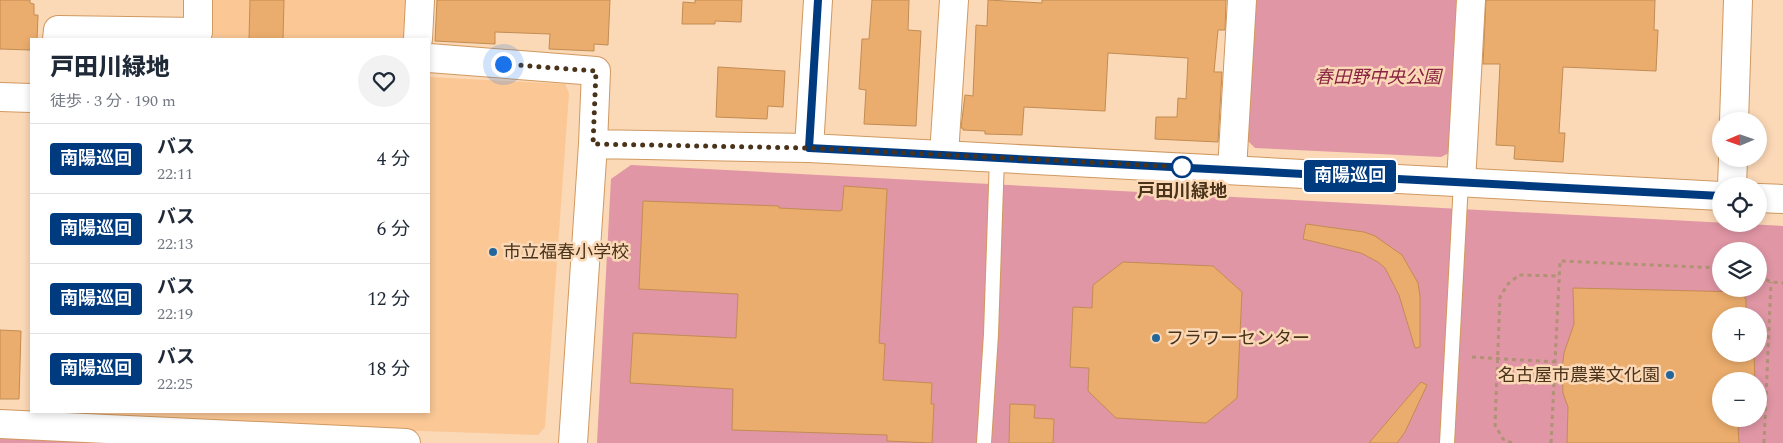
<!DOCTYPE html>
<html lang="ja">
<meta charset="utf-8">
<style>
:root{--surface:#fff;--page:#f2f2f3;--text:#1f2937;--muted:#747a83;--line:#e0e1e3}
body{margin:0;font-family:Spectral,"Noto Sans JP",serif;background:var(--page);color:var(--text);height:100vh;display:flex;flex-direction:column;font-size:19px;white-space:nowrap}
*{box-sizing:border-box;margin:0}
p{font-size:16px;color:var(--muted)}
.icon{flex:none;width:28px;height:28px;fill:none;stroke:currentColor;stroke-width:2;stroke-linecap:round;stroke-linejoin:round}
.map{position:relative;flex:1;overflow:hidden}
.side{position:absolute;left:30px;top:38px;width:400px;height:375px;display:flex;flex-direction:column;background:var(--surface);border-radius:0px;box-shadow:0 2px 8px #0003}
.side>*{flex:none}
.badge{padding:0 10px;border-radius:4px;font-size:18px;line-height:32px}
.needle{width:32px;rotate:268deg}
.tools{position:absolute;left:1712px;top:112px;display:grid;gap:10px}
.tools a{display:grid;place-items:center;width:55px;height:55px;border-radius:50%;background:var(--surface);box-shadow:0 2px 8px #0003;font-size:25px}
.you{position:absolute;width:25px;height:25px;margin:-12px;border:4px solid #fff;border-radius:50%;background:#1a73e8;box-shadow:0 0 0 8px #1a73e833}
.map>.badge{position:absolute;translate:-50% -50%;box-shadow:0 0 0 2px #fff}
.round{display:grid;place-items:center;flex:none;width:52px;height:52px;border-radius:26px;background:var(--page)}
.head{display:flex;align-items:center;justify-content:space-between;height:85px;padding:0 20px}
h1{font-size:24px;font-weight:800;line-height:38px}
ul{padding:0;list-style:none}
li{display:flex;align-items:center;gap:15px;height:70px;padding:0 20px;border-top:1px solid var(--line)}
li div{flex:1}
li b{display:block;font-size:19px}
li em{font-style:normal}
li .badge{min-width:55px;font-weight:700;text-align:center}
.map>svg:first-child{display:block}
</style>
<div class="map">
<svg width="1783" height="443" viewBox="0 0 1783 443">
<rect width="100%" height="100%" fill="#fbd8b6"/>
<!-- built -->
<path fill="#fac795" d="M213,0h194l-3,39h-192z
M429,77l136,7 4,9 -24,334 -7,8 -492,-17v-7h383z"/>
<!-- green -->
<path fill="#e096a5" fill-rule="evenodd" d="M1256,0h203l-6,151 -12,6 -186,-9 -7,-7z
M631,165l1152,61v217h-1186l14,-264zM1721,251h38v38h-38zM1721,316h38v38h-38zM1721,381h38v38h-38z
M0,430l255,13h-255z"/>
<!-- building -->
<path fill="#ebad6d" stroke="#c28c53" d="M0,0h30v3l4,1v11h4l-1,24h-6v11l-31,-1z
M250,0h34l-1,39h-34z
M437,0h173l-2,45 -14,-1v7l-45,-2 1,-15 -55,-2v12l-60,-3z
M695,0h47l-1,22 -26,-1v3h-33l1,-22 12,1z
M872,0h37l-1,30 13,1 -5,95 -52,-2 2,-34 -7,-1 3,-50h7z
M988,0l54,3v-3h184l-1,30h-7l-4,42h8l-4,70 -63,-3 1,-22h21l1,-19 8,1 2,-41 -80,-5 -3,58 -81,-4 -2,28 -37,-1v-3l-22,-1v-2h-2l4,-33 8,1 3,-71 11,1z
M1486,0h169l-1,30h4l-2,41 -93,-4 -4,66h6l-2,29 -49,-3 1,-13 -19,-1 4,-81h-17z
M718,67l67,4 -2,36 -15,-1 -1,13 -51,-2z
M844,186l43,3 -8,154 6,1 -2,36 49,3 -1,21h3l-2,39 -45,-2v-6l-155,-5 1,-41 -103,-6 3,-50 103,5 2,-44 -99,-5 4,-88 136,5v2l61,3 2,-1z
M1306,224l58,8 11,4 27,19 16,28 2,13v51l-5,1 -16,-53 -14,-27 -7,-6 -17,-9 -58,-14z
M1123,262l90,4 29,26 -5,106 -31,25 -90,-5 -28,-27 1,-23 -19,-1 3,-60 19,1 1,-23z
M1573,288l169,4 4,8v16h-25v38h33l1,27h-34v38h23l-6,10 1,14h-172l1,-36 -5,-14 -1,-24 2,-16 10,-29z
M0,330l21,1 -2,68h-19z
M1421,382l6,3 -22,47 -8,11h-28z
M1010,404l25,1 -1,13 20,1 -1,24h-44z"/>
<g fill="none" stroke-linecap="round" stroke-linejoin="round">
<defs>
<path id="lane" d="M984,443l7,-109 6,-177
M1447,443l14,-261"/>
<path id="street" d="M57,39l1,-9 140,2v-32
M418,39l2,-39
M429,58l167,13 -3,73 -20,299
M0,97l31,1
M1734,121l4,-121
M593,144l216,4
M944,155l10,-155
M1232,170l10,-170
M1461,182l10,-182
M1732,186l1,-27
M0,424l406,19"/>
<path id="secondary" d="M818,0l-9,148 912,48
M1759,198l24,1"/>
</defs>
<!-- lane casing -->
<use href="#lane" stroke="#d09960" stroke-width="16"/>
<!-- street casing -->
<use href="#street" stroke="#d09960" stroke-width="30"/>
<!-- secondary casing -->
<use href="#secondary" stroke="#d09960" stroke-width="30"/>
<!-- path -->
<path stroke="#b09275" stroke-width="3" stroke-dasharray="4 4" stroke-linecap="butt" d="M1759,276l12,6 12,1
M1472,357l83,5
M1512,443l-9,-4 -8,-14 5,-128 8,-13 11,-9 40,1
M1551,443l9,-182 161,7
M1764,443l7,-161"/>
<!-- lane -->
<use href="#lane" stroke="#fff" stroke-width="14"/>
<!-- street -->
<use href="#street" stroke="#fff" stroke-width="28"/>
<!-- secondary -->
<use href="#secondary" stroke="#fff" stroke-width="28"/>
</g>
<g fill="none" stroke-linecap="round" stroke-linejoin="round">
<defs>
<path id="line" d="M818,0l-9,148 912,48"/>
</defs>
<!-- line casing -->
<use href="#line" stroke="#fff" stroke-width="11"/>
<!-- line -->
<use href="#line" stroke="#003b80" stroke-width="8"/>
<!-- walk -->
<path stroke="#4a331b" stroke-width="5" stroke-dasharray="0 9" d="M503,64l93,7 -3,73 216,4 373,19"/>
</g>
<!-- markers -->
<circle fill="#fff" stroke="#003b80" stroke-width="2.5" cx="1182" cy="167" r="10"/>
<g fill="#22669b" stroke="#fbd8b6" stroke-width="2">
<circle cx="493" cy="252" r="5"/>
<circle cx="1156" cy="338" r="5"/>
<circle cx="1670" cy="375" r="5"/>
</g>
<g text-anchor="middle" stroke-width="5" stroke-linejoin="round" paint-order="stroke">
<!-- park labels -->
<g font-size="18" font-style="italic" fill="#892343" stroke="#fbd8b6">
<text x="1378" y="83">春田野中央公園</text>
</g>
<!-- stop labels -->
<g font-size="18" font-weight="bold" fill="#4a331b" stroke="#fbd8b6">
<text x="1182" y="197">戸田川緑地</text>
</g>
<!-- poi labels -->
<g font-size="18" fill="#4a331b" stroke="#fbd8b6" text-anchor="start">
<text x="503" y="258">市立福春小学校</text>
<text x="1166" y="344">フラワーセンター</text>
<text x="1660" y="381" text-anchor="end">名古屋市農業文化園</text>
</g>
</g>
</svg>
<div class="tools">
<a><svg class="needle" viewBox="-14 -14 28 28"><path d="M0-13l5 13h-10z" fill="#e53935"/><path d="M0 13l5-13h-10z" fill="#747a83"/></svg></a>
<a><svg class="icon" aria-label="locate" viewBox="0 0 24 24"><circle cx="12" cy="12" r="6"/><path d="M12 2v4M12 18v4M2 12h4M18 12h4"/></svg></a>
<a><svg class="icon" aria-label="layers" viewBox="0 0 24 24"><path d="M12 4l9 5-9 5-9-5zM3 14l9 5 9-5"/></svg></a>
<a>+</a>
<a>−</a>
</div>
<div class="you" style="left:503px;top:64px"></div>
<b class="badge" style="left:1350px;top:176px;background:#003b80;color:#fff">南陽巡回</b>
<section class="side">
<div class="head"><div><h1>戸田川緑地</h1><p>徒歩 · 3 分 · 190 m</p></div><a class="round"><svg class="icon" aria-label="heart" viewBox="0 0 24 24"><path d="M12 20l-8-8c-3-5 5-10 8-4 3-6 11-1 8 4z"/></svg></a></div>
<ul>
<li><span class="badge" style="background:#003b80;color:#fff">南陽巡回</span><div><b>バス</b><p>22:11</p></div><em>4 分</em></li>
<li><span class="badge" style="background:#003b80;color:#fff">南陽巡回</span><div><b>バス</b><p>22:13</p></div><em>6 分</em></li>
<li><span class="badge" style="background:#003b80;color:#fff">南陽巡回</span><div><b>バス</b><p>22:19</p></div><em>12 分</em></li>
<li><span class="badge" style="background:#003b80;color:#fff">南陽巡回</span><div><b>バス</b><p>22:25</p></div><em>18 分</em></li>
</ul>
</section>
</div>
